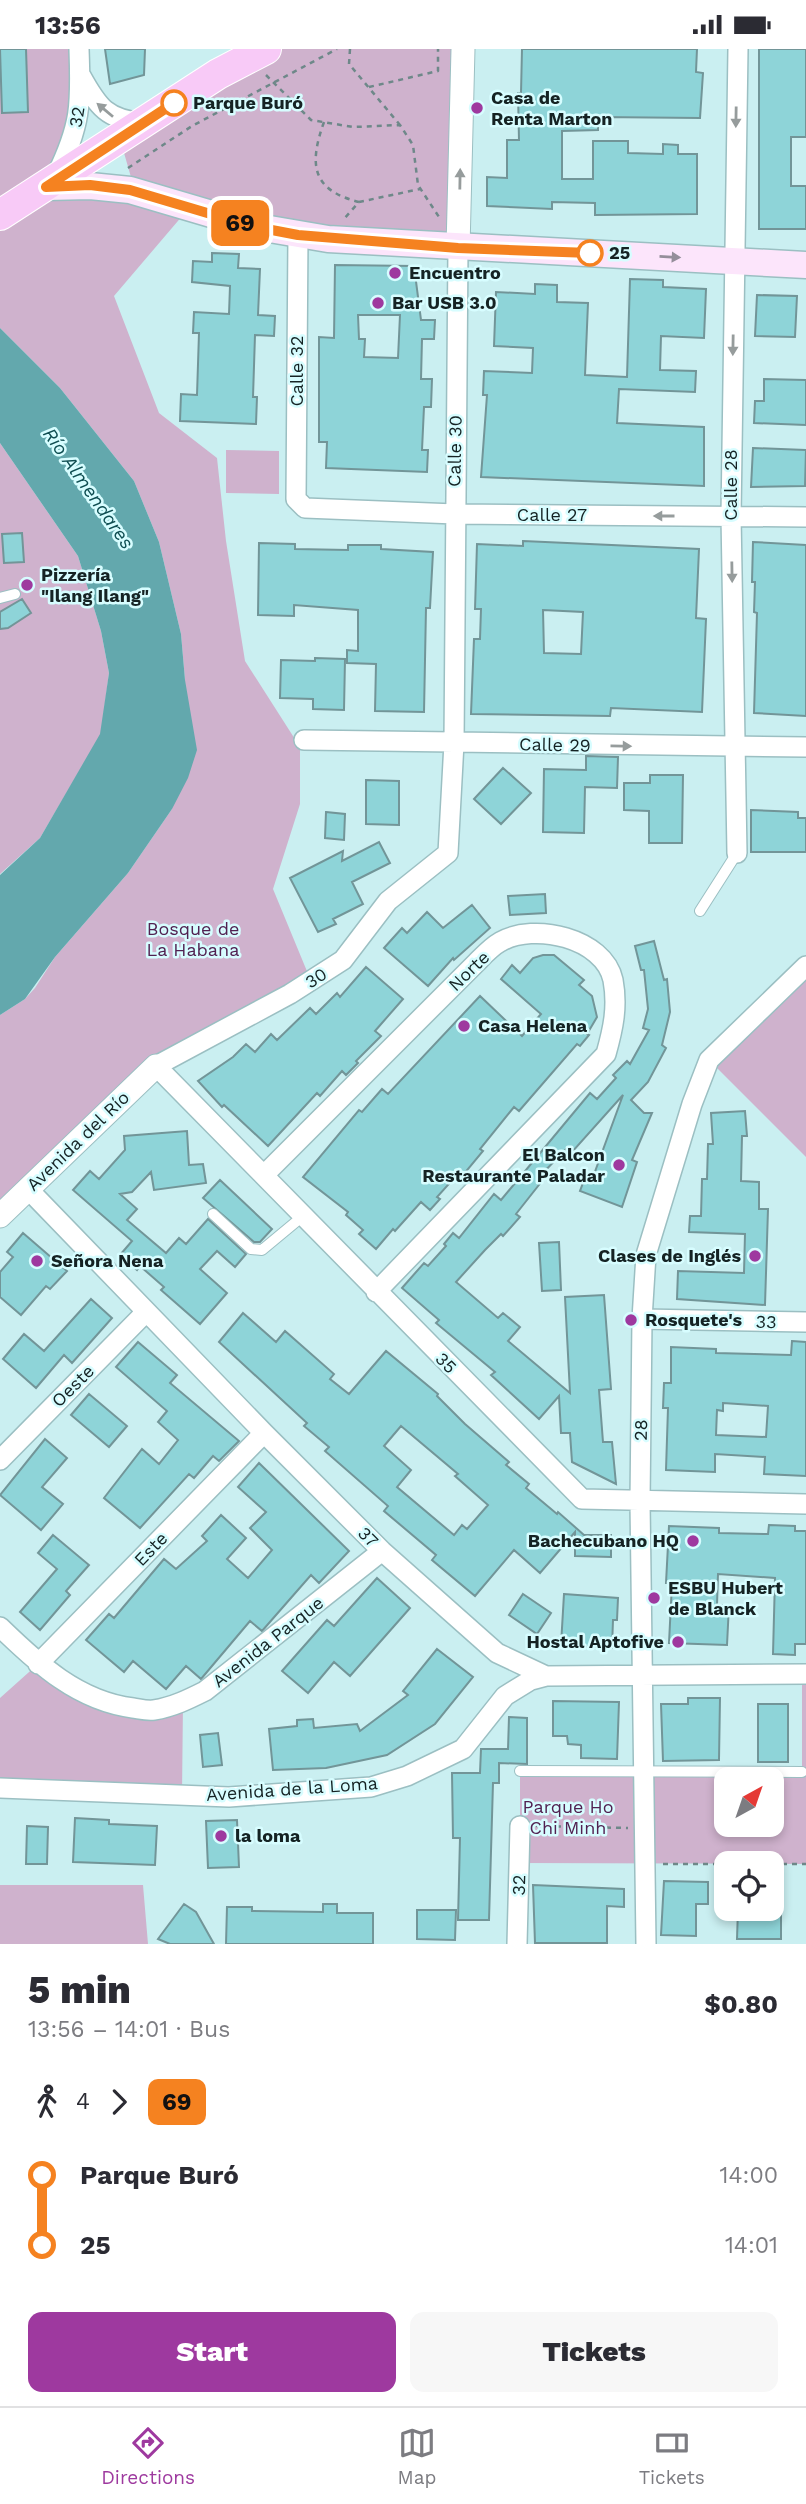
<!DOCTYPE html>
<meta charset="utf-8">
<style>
:root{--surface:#fff;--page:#f7f7f7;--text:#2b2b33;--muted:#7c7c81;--line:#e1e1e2;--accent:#9e399f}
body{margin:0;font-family:"Work Sans",sans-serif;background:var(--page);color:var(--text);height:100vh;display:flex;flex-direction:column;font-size:26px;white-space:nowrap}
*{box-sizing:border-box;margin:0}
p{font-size:23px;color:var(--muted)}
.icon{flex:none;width:38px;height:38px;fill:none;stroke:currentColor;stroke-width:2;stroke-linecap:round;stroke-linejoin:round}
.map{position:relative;height:1895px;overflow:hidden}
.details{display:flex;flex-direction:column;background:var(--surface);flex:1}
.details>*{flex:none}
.badge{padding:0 14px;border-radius:10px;font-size:24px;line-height:46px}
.needle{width:46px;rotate:40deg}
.fabs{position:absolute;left:714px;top:1718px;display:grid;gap:14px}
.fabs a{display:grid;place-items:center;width:70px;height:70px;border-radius:14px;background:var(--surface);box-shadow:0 4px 10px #0003;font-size:35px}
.map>.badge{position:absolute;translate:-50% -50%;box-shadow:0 0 0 4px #fff}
.legs{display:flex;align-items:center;gap:10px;height:77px;padding:0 28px;font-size:23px}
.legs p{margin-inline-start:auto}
.head{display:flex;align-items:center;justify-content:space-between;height:119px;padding:0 28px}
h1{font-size:38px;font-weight:800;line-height:52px}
.primary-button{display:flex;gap:14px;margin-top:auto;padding:14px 28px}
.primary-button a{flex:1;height:80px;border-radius:14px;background:var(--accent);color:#fff;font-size:28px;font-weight:800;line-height:80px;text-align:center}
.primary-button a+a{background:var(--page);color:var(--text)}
ul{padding:0 28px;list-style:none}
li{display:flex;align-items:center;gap:24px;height:70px;font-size:26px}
li i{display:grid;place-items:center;width:10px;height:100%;margin:0 9px;background:currentColor}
li i::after{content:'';width:18px;height:18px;margin:-9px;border:5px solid;border-radius:50%;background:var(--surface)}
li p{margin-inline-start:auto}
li:first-child i{background:linear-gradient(#0000 50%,currentColor 0)}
li:last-child i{background:linear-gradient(currentColor 50%,#0000 0)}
.status{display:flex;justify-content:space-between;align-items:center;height:49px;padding:0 35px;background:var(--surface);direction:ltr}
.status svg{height:19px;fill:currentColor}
.tabs{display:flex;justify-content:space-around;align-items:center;height:98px;border-top:2px solid var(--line);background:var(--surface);font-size:19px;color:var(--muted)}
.tabs a{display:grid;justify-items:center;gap:4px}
.tabs .active{color:var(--accent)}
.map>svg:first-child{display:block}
</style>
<div class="status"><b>13:56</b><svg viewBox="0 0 49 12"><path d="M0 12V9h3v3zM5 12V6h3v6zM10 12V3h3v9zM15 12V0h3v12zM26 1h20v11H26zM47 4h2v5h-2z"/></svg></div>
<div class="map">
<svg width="806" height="1895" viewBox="0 0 806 1895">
<rect width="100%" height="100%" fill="#caeff1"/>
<!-- green -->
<path fill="#cfb2cd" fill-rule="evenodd" d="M0,0h78l2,53 -26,78 81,11 -15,-52 146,-90h197l-5,199 -269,-40 -75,88 45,117 58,45 9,83 19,120 55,86v57l-27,85 38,92 -155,85 -156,150v-201l25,-16 10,-11 20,-31 73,-84 44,-64 13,-129 -4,-46 -22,-92 -25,-61 -74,-93 -60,-60z
M0,394l78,113 23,75 8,42 -8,61 -61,104 -40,36z
M226,401l53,1v43l-53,-1z
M806,918v190l-97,-97z
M38,1615l79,42 66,-4 -1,93 -182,-9v-88z
M802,1625h4v190l-286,-1v-92h282zM726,1731h46v45h-46z
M0,1836h143l5,59h-148z"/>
<!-- water -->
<path fill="#63a8ad" d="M0,279l60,60 74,93 25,61 22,92 4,46 12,70 -9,28 -16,31 -44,64 -73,84 -30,42 -25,16v-140l40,-37 60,-104 9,-61 -8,-42 -23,-75 -78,-113z"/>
<!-- building -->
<path fill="#8ed4d8" stroke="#729598" stroke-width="2" fill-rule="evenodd" d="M0,0h26l2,63 -26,1z
M105,0h40l-1,26 -34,9z
M522,0h175l-1,23 7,1 -3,45 -102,-1v13l-36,1v48h31v-38h35v12l35,1v-10l15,1v9h19v60l-102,1v-12l-43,-1v7l-65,-3v-29l20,1v-38h12l-1,-47h3z
M759,0h47v88h-15v49h15v43h-47z
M212,204l27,1 -1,14 22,1 -2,46 17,1 -1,20 -19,-1 -2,62h4l-1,27 -76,-3 1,-27 16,1 2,-62h-6l1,-21 35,2 1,-28 -38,-4 1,-21 19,1z
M335,216l79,1 7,54h14l-1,19h-12l-1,40h11l-1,28h-7l-2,43h6l-1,22 -101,-4 1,-26h-8v-105l15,1zM358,266h42l-2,43 -34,-1 1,-18h-6z
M630,230l33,1v7l43,2 -2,49 -43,-2 -1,34 36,1 -1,21 -76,-3 -2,34 87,4v59l-223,-9 6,-82h-4l1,-24 48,2 1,-25 -39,-2 2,-54 39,2v-10l22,1v17l31,1 -3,72 42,2z
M757,246l40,1 -2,41 -40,-1z
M764,330l42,1v45l-52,-2 1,-22h9z
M753,399l53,2 -1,36 -54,1z
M22,484l2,29 -20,1 -2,-29z
M523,492l176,8 -3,69 10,1 -4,93 -91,-4 -1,8 -139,-2 3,-75h6l1,-30h-6l2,-65 46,2zM543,561l40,2 -2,42 -37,-1z
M753,493l53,3v171l-52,-3 3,-100 -3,-1 1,-30h-3z
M259,494l36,1v5l53,1v-5h33v4l52,3 -3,56h-4l-2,104 -49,-1 1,-47 -29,-1v-13l11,1v-41l-64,-5v11l-36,-1z
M22,550l9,14 -23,15 -8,1v-17z
M315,609l30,1 -1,51 -31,-1v-10l-33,-1 1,-38 34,1z
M586,707l32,1 -1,31 -32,-1 -1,46 -41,-1 1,-63 42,1z
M503,719l28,25 -30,31 -27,-25z
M650,726h33l-1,68h-33v-32l-25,-1v-27h26z
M366,731l33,1v44l-33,-1z
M751,761l47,2v6h8v34h-55z
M326,763l19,2 -1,26 -19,-2z
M379,793l11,21 -38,19 11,22 -30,15 3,5 -18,8 -28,-54 53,-27 -1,10z
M545,845l1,19 -36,2 -2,-19z
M472,856l18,23 -36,32 -1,-2 -25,28 -44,-38 18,-20 5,5 20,-21 16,16z
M654,892l10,39 3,-1 3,33 -8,33 4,3 -18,34 -17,18 13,13h8l-20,47 5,2 -15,45 -42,-16 6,-16 7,2 30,-82 -50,56 -5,-4 -30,31 4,3 -26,33 4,3 -17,19 -2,-2 -16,16 -29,32 42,36 5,-5 17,14 -12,14 62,52 -5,-96 39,-2 7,94 -12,1 4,52h9l4,42 -44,-22 -2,-29h-9l-2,-37 -20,23 -48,-44 4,-3 -59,-49 3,-3 -37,-32 22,-25 4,3 18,-20 -2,-2 9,-11 6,5 35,-44 7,6 89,-107 7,6 19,-21 -3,-3 14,-14 3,3 19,-34 -6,-2 5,-19 -4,-39h-3l-6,-24z
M543,906h11l30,25 -5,5 13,11 5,21 -10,17 2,1 -9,11 -3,-2 -58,67 -5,-4 -34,42 3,2 -24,29 -4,-3 -18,20 3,2 -10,11 -9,-8 -26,29 -2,-2 -17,20 -17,-15 4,-4 -17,-15 2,-3 -45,-35 56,-67 3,2 20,-23 6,5 92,-98 42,40 19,-22 -40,-35 11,-14 8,8 13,-15z
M366,918l37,32 -28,32 6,5 -25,25 2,2 -12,12 -4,-4 -22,25 -3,-3 -49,53 -44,-41 -2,2 -24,-26 35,-24 13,-13 9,8 16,-18 6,6 33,-32 6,6 21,-21 3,4z
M745,1062l2,25h-5l-1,45 18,1v27h9l-3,96 -88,-6 1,-28 66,2 1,-39 -56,-2 1,-16h11l1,-37h5l1,-35h5l-2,-31z
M187,1082l2,34 14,-1 3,19 -52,7 -3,-18 -19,20 -12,2 17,15 -10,11 39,33 13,-15 7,6 22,-25 38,35 -11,13 -18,-16 -17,18 27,24 -27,31 -39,-34 3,-3 -24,-21 -3,4 -17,-15 12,-14 -59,-51 17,-19 9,8 26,-29 -1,-14z
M220,1131l52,49 -12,13h-6l-51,-44z
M23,1184l44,38 -17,18 -4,-3 -25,29 -21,-18v-25l13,-15 -6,-5z
M559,1193l2,48 -19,1 -3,-48z
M91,1250l21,19 -40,45 -8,-8 -28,33 -33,-29 21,-25 20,17z
M243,1264l33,29 9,-11 49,43 -4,5 19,15 37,-43 52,43 -1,2 28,28 44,38 -3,3 23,19 -3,4 31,26 1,-2 26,23h27v22l-36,-1v-24l-35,41 -26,-23 -39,46 -43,-36 4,-5 -52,-44 4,-5 -63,-55 4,-4 -25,-21 3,-3 -88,-81zM401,1377l57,48 -3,2 33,29 -21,24 -5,-4 -8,10 -57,-48 14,-17 -27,-24z
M792,1292l14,1v134l-42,-2 1,-17 -50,-3v18l-49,-2 2,-62h-5l1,-25h7v-36l45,2v4l75,2zM723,1354l45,3 -2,31 -50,-2 1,-25 6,1z
M138,1293l39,33 -7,8 69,58 -20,20 -6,-5 -19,22 -5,-4 -49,54 -36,-30 38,-49 17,15 19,-24 -20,-18 9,-11 -51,-44z
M89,1345l38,32 -18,21 -38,-32z
M45,1390l22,19 -25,29 21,17 -22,26 -41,-35z
M259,1414l90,88 -30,32 -8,-8 -49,56 -12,-10 -49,58 -15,-13 -20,23 -33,-28 -9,11 -38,-32 23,-26 5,4 50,-59 12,10 31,-28 -5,-5 19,-21 25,23 -19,21 21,19 24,-28 -22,-22 16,-16 -28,-25z
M769,1476l26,1v5h11v113h-11v11l-22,-1 2,-76 -57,-4 -1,31h12l-2,40 -58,-2 3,-60h-6l3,-57 50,2v5l49,1z
M53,1486l36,30 -23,26 4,4 -30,35 -20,-18 37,-43 -19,-16z
M377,1529l33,30 -60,68 -16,-14 -26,31 -26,-22 45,-51 7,6z
M523,1545l28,19 -14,21 -28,-19z
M564,1545l54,4 -1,22h-4l-1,28 -51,-3z
M437,1600l36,28 -38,47 -48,31 -61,13 -53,2 -4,-41 28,-3v-6l16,-1 1,9 43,-4 3,7 48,-36 -5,-4z
M688,1649h32l-1,62 -56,1 -2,-57h27z
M553,1652l66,1 -2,57 -36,-1v-13l-13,-1 -1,-8h-14z
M758,1655h30v58h-30z
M509,1668l18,1v46l-28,-1v20h-6l-4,137h-31l2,-82h-7l-1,-65h28l1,-24h27z
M218,1684l4,32 -19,2 -3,-32z
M75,1769l34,2v4l48,2 -2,39 -82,-3z
M237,1771l2,47 -31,1 -2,-47z
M27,1777l21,1 -1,37h-21z
M664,1832l44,1v22h-12v32l-35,-1z
M533,1836l91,4v18l-17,-1v37h-72z
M184,1855l12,8 18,32h-44l-12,-5z
M323,1855h14v9h36v31h-147l1,-37h25v4l71,1z
M738,1860h43v30h-44z
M417,1861h39l-1,30 -38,-1z"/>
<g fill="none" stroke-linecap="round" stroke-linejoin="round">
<defs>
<path id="service" d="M0,549l15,-4
M700,862l37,-58
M213,1165l38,35 11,1 41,-34
M520,1722l282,1"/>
<path id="minor" d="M81,27c17,31 26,44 63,47
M56,127c25,-51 25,-71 23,-127
M298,186l-2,264 9,9 150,6 351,3
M458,199l-4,495 -6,110 -60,48 -45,59 -53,34 -134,72 426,433 224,5
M304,691l502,7
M737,804l-6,-337 7,-467
M264,1126l212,-212c7,-7 15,-16 24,-21 34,-20 104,-4 113,38 5,27 0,49 -7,74l-230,238
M28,1140l236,244 118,118 115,102 49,23 260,-2
M642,1270l164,3
M0,1411l146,-148
M0,1578c38,37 78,74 133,81 7,1 14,3 21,2 19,-3 35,-11 51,-19l177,-140
M38,1615l226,-231
M0,1739l229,9 142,-10 36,-11 56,-27 42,-53 26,-16 15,-4
M517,1895l3,-118
M646,1895l-6,-442 2,-183 4,-64 46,-151 17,-44 97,-94"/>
<path id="tertiary" d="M458,199l5,-199
M0,1167l156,-150"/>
<path id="secondary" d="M46,138l44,-1 40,4 122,36 76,13 478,26"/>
<path id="primary" d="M0,166l218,-141 48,-25"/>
</defs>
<!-- service casing -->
<use href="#service" stroke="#9bbfc2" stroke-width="12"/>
<!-- minor casing -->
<use href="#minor" stroke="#9bbfc2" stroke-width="22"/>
<!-- tertiary casing -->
<use href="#tertiary" stroke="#9bbfc2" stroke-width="25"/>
<!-- secondary casing -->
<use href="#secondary" stroke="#9bbfc2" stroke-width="29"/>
<!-- primary casing -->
<use href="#primary" stroke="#fff" stroke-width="32"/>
<!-- path -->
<path stroke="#6e8889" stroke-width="2.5" stroke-dasharray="5 5" stroke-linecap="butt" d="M350,0l-1,15 51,61
M266,26l45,45 42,7 47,-2 13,20 5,40 21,32
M369,38l69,-16v-22
M324,73c-15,42 -13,68 35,80l-16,18
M128,119l64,-42 145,-77
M359,153l61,-13
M536,1777l92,2
M663,1815h63
M772,1815h34"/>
<!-- service -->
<use href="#service" stroke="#fff" stroke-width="10"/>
<!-- minor -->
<use href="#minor" stroke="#fff" stroke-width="19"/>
<!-- tertiary -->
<use href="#tertiary" stroke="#fff" stroke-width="23"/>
<!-- secondary -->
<use href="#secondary" stroke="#fce5fb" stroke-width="26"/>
<!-- primary -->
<use href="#primary" stroke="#f8caf7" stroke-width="30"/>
</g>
<!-- one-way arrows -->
<defs><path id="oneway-solid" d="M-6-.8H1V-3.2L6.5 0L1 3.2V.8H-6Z" transform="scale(1.75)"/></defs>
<g fill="#969c9c">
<use href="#oneway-solid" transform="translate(105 61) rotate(-140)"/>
<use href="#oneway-solid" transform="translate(736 68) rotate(91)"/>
<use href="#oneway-solid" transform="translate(460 130) rotate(-89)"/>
<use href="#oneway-solid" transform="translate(733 296) rotate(91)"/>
<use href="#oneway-solid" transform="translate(664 467) rotate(-180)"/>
<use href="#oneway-solid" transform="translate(732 523) rotate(89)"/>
<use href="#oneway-solid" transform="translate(621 697) rotate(1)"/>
</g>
<use fill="#948e9a" href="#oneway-solid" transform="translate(670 208) rotate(3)"/>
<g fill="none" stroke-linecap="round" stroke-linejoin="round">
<defs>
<path id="line-1" d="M174,54l-128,84 44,-2 40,5 121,36 47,9 160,13 132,5"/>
</defs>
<!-- line-1 casing -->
<use href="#line-1" stroke="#fff" stroke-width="16"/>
<!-- line-1 -->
<use href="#line-1" stroke="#f58220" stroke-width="10"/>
</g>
<!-- markers -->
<g fill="#fff" stroke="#f58220" stroke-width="3.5">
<circle cx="174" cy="54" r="12"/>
<circle cx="590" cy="204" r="12"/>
</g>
<g fill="#9e399f" stroke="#d7fdff" stroke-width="2.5">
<circle cx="477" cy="59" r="7"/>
<circle cx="395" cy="224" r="7"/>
<circle cx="378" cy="254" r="7"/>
<circle cx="27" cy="536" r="7"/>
<circle cx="464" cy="977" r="7"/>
<circle cx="619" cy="1116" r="7"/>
<circle cx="755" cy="1207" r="7"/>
<circle cx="37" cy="1212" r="7"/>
<circle cx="631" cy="1271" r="7"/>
<circle cx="693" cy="1492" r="7"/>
<circle cx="654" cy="1549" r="7"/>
<circle cx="678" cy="1593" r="7"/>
<circle cx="221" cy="1787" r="7"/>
</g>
<g text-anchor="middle" stroke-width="5" stroke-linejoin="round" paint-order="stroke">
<!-- poi labels -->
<g font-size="18" font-weight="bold" fill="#152324" stroke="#d7fdff" text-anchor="start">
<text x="491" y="55">Casa de<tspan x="491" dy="21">Renta Marton</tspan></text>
<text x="409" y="230">Encuentro</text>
<text x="392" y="260">Bar USB 3.0</text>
<text x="41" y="532">Pizzería<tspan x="41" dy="21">"Ilang Ilang"</tspan></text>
<text x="478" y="983">Casa Helena</text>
<text x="605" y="1112" text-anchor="end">El Balcon<tspan x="605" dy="21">Restaurante Paladar</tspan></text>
<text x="741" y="1213" text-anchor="end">Clases de Inglés</text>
<text x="51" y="1218">Señora Nena</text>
<text x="645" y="1277">Rosquete's</text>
<text x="679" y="1498" text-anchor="end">Bachecubano HQ</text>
<text x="668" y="1545">ESBU Hubert<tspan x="668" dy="21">de Blanck</tspan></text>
<text x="664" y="1599" text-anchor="end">Hostal Aptofive</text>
<text x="235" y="1793">la loma</text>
</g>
<!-- stop labels -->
<g font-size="18" font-weight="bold" fill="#152324" stroke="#d7fdff" text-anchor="start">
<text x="193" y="60">Parque Buró</text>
<text x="609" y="210">25</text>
</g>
<!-- street labels -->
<g font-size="18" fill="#152324" stroke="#d7fdff">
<text transform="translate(77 68) rotate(-81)" y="6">32</text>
<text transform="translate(297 322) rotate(-90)" y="6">Calle 32</text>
<text transform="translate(455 402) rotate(-89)" y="6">Calle 30</text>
<text transform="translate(731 436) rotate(-90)" y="6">Calle 28</text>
<text x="552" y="472">Calle 27</text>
<text transform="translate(555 696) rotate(1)" y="6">Calle 29</text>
<text transform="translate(469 922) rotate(-44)" y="6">Norte</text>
<text transform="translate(316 929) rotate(-33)" y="6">30</text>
<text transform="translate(78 1092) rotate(-44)" y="6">Avenida del Río</text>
<text transform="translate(766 1273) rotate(1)" y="6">33</text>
<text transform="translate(446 1314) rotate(45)" y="6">35</text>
<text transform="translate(73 1337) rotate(-45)" y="6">Oeste</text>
<text transform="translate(641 1381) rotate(-89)" y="6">28</text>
<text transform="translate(368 1488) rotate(45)" y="6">37</text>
<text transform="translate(151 1500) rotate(-46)" y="6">Este</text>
<text transform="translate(268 1593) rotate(-38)" y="6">Avenida Parque</text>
<text transform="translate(292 1740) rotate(-4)" y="6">Avenida de la Loma</text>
<text transform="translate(519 1836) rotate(-88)" y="6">32</text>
</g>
<!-- park labels -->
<g font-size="18" fill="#512151" stroke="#d7fdff">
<text x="193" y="886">Bosque de<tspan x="193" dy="21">La Habana</tspan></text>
<text x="568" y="1764">Parque Ho<tspan x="568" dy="21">Chi Minh</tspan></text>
</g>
<!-- water labels -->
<g font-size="19" font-style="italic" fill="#0f4e52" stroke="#d7fdff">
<text transform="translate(89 439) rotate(55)" y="7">Río Almendares</text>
</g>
</g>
</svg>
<div class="fabs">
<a><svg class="needle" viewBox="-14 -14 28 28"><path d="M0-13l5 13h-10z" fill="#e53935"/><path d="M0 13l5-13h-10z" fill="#7c7c81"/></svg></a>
<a><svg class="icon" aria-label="locate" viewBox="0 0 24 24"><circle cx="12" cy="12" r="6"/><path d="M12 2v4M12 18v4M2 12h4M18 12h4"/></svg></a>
</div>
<b class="badge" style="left:240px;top:174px;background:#f58220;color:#111">69</b>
</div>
<section class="details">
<div class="head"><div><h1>5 min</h1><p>13:56 – 14:01 · Bus</p></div><b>$0.80</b></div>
<div class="legs"><svg class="icon" aria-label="walk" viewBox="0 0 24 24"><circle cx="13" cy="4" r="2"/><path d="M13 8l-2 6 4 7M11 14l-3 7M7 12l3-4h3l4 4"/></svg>4<svg class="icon" aria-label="forward" viewBox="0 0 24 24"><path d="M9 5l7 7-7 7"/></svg><b class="badge" style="background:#f58220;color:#111">69</b></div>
<ul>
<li><i style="color:#f58220"></i><b>Parque Buró</b><p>14:00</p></li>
<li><i style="color:#f58220"></i><b>25</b><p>14:01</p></li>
</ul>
<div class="primary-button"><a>Start</a><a>Tickets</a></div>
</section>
<nav class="tabs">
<a class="active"><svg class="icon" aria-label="directions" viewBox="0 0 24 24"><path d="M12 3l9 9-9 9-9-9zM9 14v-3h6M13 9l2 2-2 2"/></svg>Directions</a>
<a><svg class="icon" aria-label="map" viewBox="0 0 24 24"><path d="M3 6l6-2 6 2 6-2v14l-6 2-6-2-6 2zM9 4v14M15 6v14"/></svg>Map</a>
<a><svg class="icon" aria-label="tickets" viewBox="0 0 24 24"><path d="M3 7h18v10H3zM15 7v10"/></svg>Tickets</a>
</nav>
